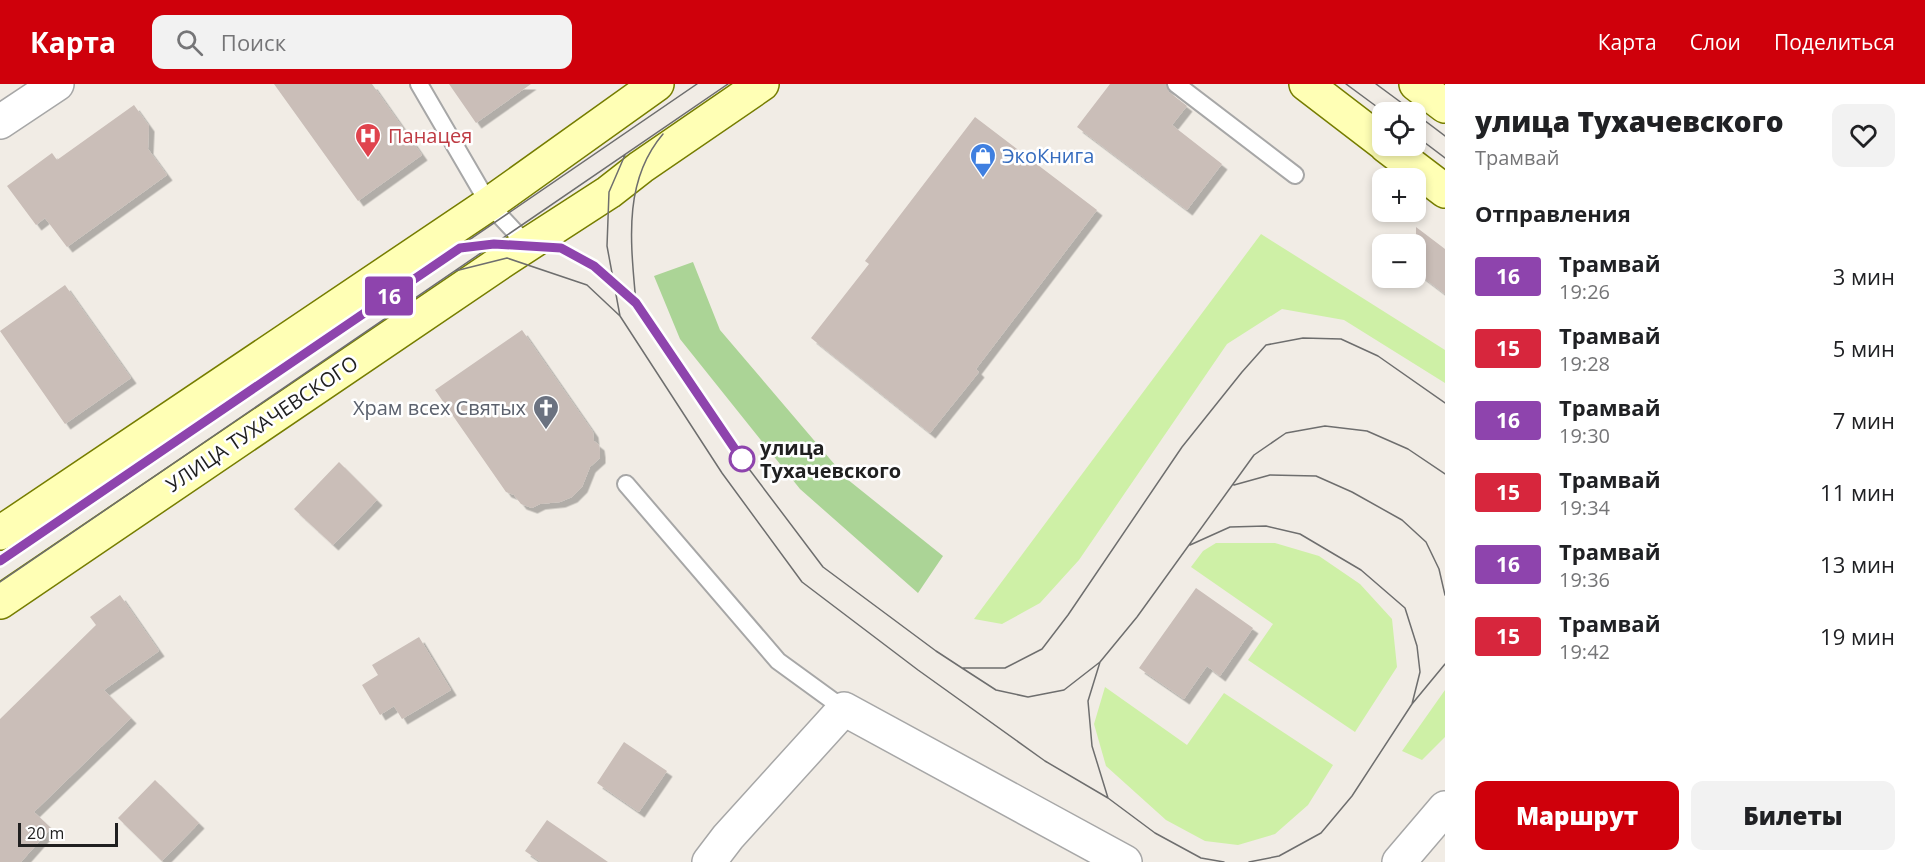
<!DOCTYPE html>
<html lang="ru">
<meta charset="utf-8">
<style>
:root{--surface:#fff;--page:#f2f2f2;--text:#202124;--muted:#757577;--accent:#cf000b}
body{margin:0;font-family:"Open Sans",sans-serif;background:var(--page);color:var(--text);height:100vh;display:flex;flex-direction:column;font-size:22px;white-space:nowrap}
*{box-sizing:border-box;margin:0}
p{font-size:20px;color:var(--muted)}
.icon{flex:none;width:33px;height:33px;fill:none;stroke:currentColor;stroke-width:2;stroke-linecap:round;stroke-linejoin:round}
.map{position:relative;flex:1;overflow:hidden}
.side{display:flex;flex-direction:column;background:var(--surface);width:480px}
.side>*{flex:none}
.badge{padding:0 12px;border-radius:4px;font-size:21px;line-height:39px}
.controls{position:absolute;left:1372px;top:18px;display:grid;gap:12px}
.controls a{display:grid;place-items:center;width:54px;height:54px;border-radius:12px;background:var(--surface);box-shadow:0 3px 9px #0003;font-size:30px}
.scale{position:absolute;left:18px;bottom:15px;width:100px;box-sizing:border-box;padding-left:6px;border:3px solid #202020;border-top:0;font-size:16px;line-height:21px;white-space:nowrap;color:#202020;-webkit-text-stroke:4px #fff;paint-order:stroke}
.map>.badge{position:absolute;translate:-50% -50%;box-shadow:0 0 0 3px #fff}
h2{padding:0 30px;font-size:22px;line-height:54px}
.round{display:grid;place-items:center;flex:none;width:63px;height:63px;border-radius:12px;background:var(--page)}
.overview{display:flex;align-items:center;justify-content:space-between;height:102px;padding:0 30px}
h1{font-size:28px;font-weight:800;line-height:45px}
.primary-button{display:flex;gap:12px;margin-top:auto;padding:12px 30px}
.primary-button a{flex:1;height:69px;border-radius:12px;background:var(--accent);color:#fff;font-size:24px;font-weight:800;line-height:69px;text-align:center}
.primary-button a+a{background:var(--page);color:var(--text)}
ul{padding:0;list-style:none}
li{display:flex;align-items:center;gap:18px;height:72px;padding:0 30px}
li div{flex:1}
li b{display:block;font-size:22px}
li em{font-style:normal}
li .badge{min-width:66px;font-weight:700;text-align:center}
header{display:flex;align-items:center;gap:36px;box-sizing:border-box;height:84px;padding:0 30px;background:var(--accent);color:#fff}
header strong{font-size:28px}
nav{display:flex;gap:33px;margin-inline-start:auto;font-size:21px}
.search{width:420px;height:54px;background:var(--page);display:flex;align-items:center;gap:15px;box-sizing:border-box;padding:0 21px;border-radius:12px;color:var(--muted);font-size:22px}
main{display:flex;flex:1;min-height:0}
.map>svg:first-child{display:block}
</style>
<header>
<strong>Карта</strong>
<div class="search"><svg class="icon" aria-label="search" viewBox="0 0 24 24"><circle cx="10" cy="10" r="6"/><path d="M15 15l6 6"/></svg>Поиск</div>
<nav><a>Карта</a><a>Слои</a><a>Поделиться</a></nav>
</header>
<main>
<div class="map">
<svg width="1445" height="778" viewBox="0 0 1445 778">
<defs>
<filter id="shadow"><feDropShadow dx="5.5" dy="5.5" stdDeviation="0" flood-color="#0004"/></filter>
</defs>
<rect width="100%" height="100%" fill="#f1ece5"/>
<!-- grass -->
<path fill="#cef0a6" d="M1261,150l184,116v33l-101,-63 -62,-11 -55,35 -148,216 -39,43 -38,21 -28,-5z
M1216,459h59l44,13 41,28 32,35 5,48 -42,65 -107,-72 25,-36 -82,-57 12,-16z
M1105,603l82,58 37,-52 109,72 -25,40 -33,29 -37,11 -33,-4 -39,-21 -60,-54 -12,-42z
M1445,606v47l-23,23 -20,-9z"/>
<!-- forest -->
<path fill="#abd496" d="M693,178l27,68 127,149 96,77 -25,37 -118,-104 -120,-150 -26,-63z"/>
<!-- building -->
<path fill="#cabeb8" filter="url(#shadow)" d="M274,0h98l50,71 -64,46z
M449,0h82l-55,39z
M1110,0h56l3,8 18,14 -15,19 50,39 -35,46 -110,-83z
M134,21l15,21 -1,23 19,26 -100,72 -22,-29 -9,7 -29,-39 45,-33 5,7z
M975,33l122,93 -121,159 3,3 -49,61 -119,-95 58,-74 -4,-3z
M1416,143l29,22v45l-29,-22z
M65,201l66,93 -66,46 -65,-93z
M522,246l71,102 1,9 5,4 1,7v6l-10,9 -8,20 -10,10 -12,5 -20,2 -8,4 -11,-4 -7,-9 -8,-3 -71,-102z
M339,378l38,38 -44,45 -39,-36z
M1196,504l57,40 -33,48 -13,-10 -23,33 -45,-31z
M120,511l39,56 -55,39 27,28 -97,94 17,16 -30,34h-21v-143l96,-94 -6,-8z
M419,553l32,53 -49,29 -8,-13 -14,9 -18,-30 16,-10 -6,-10z
M624,658l43,29 -28,41 -42,-29z
M155,696l44,43 -37,38 -44,-43z
M547,736l61,42h-67l-16,-11z"/>
<g fill="none" stroke-linecap="round" stroke-linejoin="round">
<defs>
<path id="lane" d="M419,0l70,120 39,42
M1176,0l119,91
M626,400l152,177 66,48"/>
<path id="street" d="M0,38l57,-38
M709,778l19,-25 116,-128 281,153
M1399,778l46,-54"/>
<path id="secondary" d="M1306,0l77,59
M1416,0l29,22
M1386,62l59,45
M0,449l489,-329 168,-120
M0,518l507,-344 102,-66 32,-25 121,-83"/>
</defs>
<!-- lane casing -->
<use href="#lane" stroke="#a7a7a7" stroke-width="20"/>
<!-- street casing -->
<use href="#street" stroke="#a7a7a7" stroke-width="36"/>
<!-- secondary casing -->
<use href="#secondary" stroke="#767d00" stroke-width="36"/>
<!-- lane -->
<use href="#lane" stroke="#fff" stroke-width="16"/>
<!-- street -->
<use href="#street" stroke="#fff" stroke-width="33"/>
<!-- secondary -->
<use href="#secondary" stroke="#ffffb5" stroke-width="33"/>
<!-- tram -->
<path stroke="#6e6e6e" stroke-width="1.5" d="M1346,0l38,28
M1376,0l38,28
M1416,30l29,22
M1416,52l29,22
M460,163l34,-3 67,4 33,18 18,15 24,22 107,158 80,106 113,84 26,17h43l37,-19 26,-34 114,-168 60,-75 24,-27 37,-7 38,1 37,17 67,47
M455,187l52,-13 80,27 33,31 102,157 80,109 116,88 127,91 63,37 47,35 46,25 23,4
M636,219c-5,-58 -14,-121 27,-169
M620,232l-13,-70 2,-54 16,-37
M1234,401l36,-10 46,1 36,16 50,28 24,22 13,27 6,26
M1190,461l40,-18 36,-1 34,8 61,36 44,38 12,38 3,26 -8,32
M0,477l697,-477
M0,498l728,-498
M962,584l34,22 32,7 36,-7 36,-28
M1108,714l-16,-52 -4,-45 12,-39 37,-45 117,-162 32,-22 39,-7 42,5 41,18 37,25
M1249,778l30,-6 42,-23 31,-37 60,-92 33,-40"/>
</g>
<g fill="none" stroke-linecap="round" stroke-linejoin="round">
<defs>
<path id="line" d="M0,477l460,-313 34,-4 67,4 33,18 42,37 107,158"/>
</defs>
<!-- line casing -->
<use href="#line" stroke="#fff" stroke-width="14"/>
<!-- line -->
<use href="#line" stroke="#8e44ad" stroke-width="9"/>
</g>
<!-- icons -->
<defs>
<symbol id="hospital-pin" viewBox="-11 -11 22 30"><path d="M0 17L-7.5 6A9.5 9.5 0 1 1 7.5 6Z" fill="#e0444e" stroke="#fff"/><path d="M-5-5h3v3.5h4V-5h3V5h-3V1.5h-4V5h-3Z" fill="#fff"/></symbol>
<symbol id="shop-pin" viewBox="-11 -11 22 30"><path d="M0 17L-7.5 6A9.5 9.5 0 1 1 7.5 6Z" fill="#3f7fe0" stroke="#fff"/><path d="M-5-2.5h2.3a2.7 3.5 0 0 1 5.4 0H5L5.5 6h-11ZM-1.5-2.5h3a1.5 2.3 0 0 0-3 0Z" fill="#fff"/></symbol>
<symbol id="church-pin" viewBox="-11 -11 22 30"><path d="M0 17L-7.5 6A9.5 9.5 0 1 1 7.5 6Z" fill="#6b7280" stroke="#fff"/><path d="M-1.2-6h2.4v3.5h3.3v2.4h-3.3V6h-2.4V-.1h-3.3v-2.4h3.3Z" fill="#fff"/></symbol>
</defs>
<g fill-rule="evenodd">
<use href="#hospital-pin" x="353" y="37" width="30" height="40"/>
<use href="#shop-pin" x="968" y="57" width="30" height="40"/>
<use href="#church-pin" x="531" y="309" width="30" height="40"/>
</g>
<!-- markers -->
<circle fill="#fff" stroke="#8e44ad" stroke-width="3" cx="742" cy="375" r="12"/>
<g text-anchor="middle" stroke-width="5" stroke-linejoin="round" paint-order="stroke">
<!-- health labels -->
<g font-size="20" fill="#be3a42" stroke="#fff" text-anchor="start">
<text x="388" y="59">Панацея</text>
</g>
<!-- shop labels -->
<g font-size="20" fill="#366cbe" stroke="#fff" text-anchor="start">
<text x="1002" y="79">ЭкоКнига</text>
</g>
<!-- worship labels -->
<g font-size="20" fill="#5b616d" stroke="#fff" text-anchor="end">
<text x="526" y="331">Храм всех Святых</text>
</g>
<!-- street labels -->
<g font-size="20" fill="#202020" stroke="#fff">
<text transform="translate(262 340) rotate(-34)" y="7">УЛИЦА ТУХАЧЕВСКОГО</text>
</g>
<!-- stop labels -->
<g font-size="20" font-weight="bold" fill="#202020" stroke="#fff" text-anchor="start">
<text x="760" y="371">улица<tspan x="760" dy="23">Тухачевского</tspan></text>
</g>
</g>
</svg>
<div class="controls">
<a><svg class="icon" aria-label="locate" viewBox="0 0 24 24"><circle cx="12" cy="12" r="6"/><path d="M12 2v4M12 18v4M2 12h4M18 12h4"/></svg></a>
<a>+</a>
<a>−</a>
</div>
<div class="scale">20 m</div>
<b class="badge" style="left:389px;top:212px;background:#8e44ad;color:#fff">16</b>
</div>
<section class="side">
<div class="overview"><div><h1>улица Тухачевского</h1><p>Трамвай</p></div><a class="round"><svg class="icon" aria-label="heart" viewBox="0 0 24 24"><path d="M12 20l-8-8c-3-5 5-10 8-4 3-6 11-1 8 4z"/></svg></a></div>
<h2>Отправления</h2>
<ul>
<li><span class="badge" style="background:#8e44ad;color:#fff">16</span><div><b>Трамвай</b><p>19:26</p></div><em>3 мин</em></li>
<li><span class="badge" style="background:#d7263d;color:#fff">15</span><div><b>Трамвай</b><p>19:28</p></div><em>5 мин</em></li>
<li><span class="badge" style="background:#8e44ad;color:#fff">16</span><div><b>Трамвай</b><p>19:30</p></div><em>7 мин</em></li>
<li><span class="badge" style="background:#d7263d;color:#fff">15</span><div><b>Трамвай</b><p>19:34</p></div><em>11 мин</em></li>
<li><span class="badge" style="background:#8e44ad;color:#fff">16</span><div><b>Трамвай</b><p>19:36</p></div><em>13 мин</em></li>
<li><span class="badge" style="background:#d7263d;color:#fff">15</span><div><b>Трамвай</b><p>19:42</p></div><em>19 мин</em></li>
</ul>
<div class="primary-button"><a>Маршрут</a><a>Билеты</a></div>
</section>
</main>
